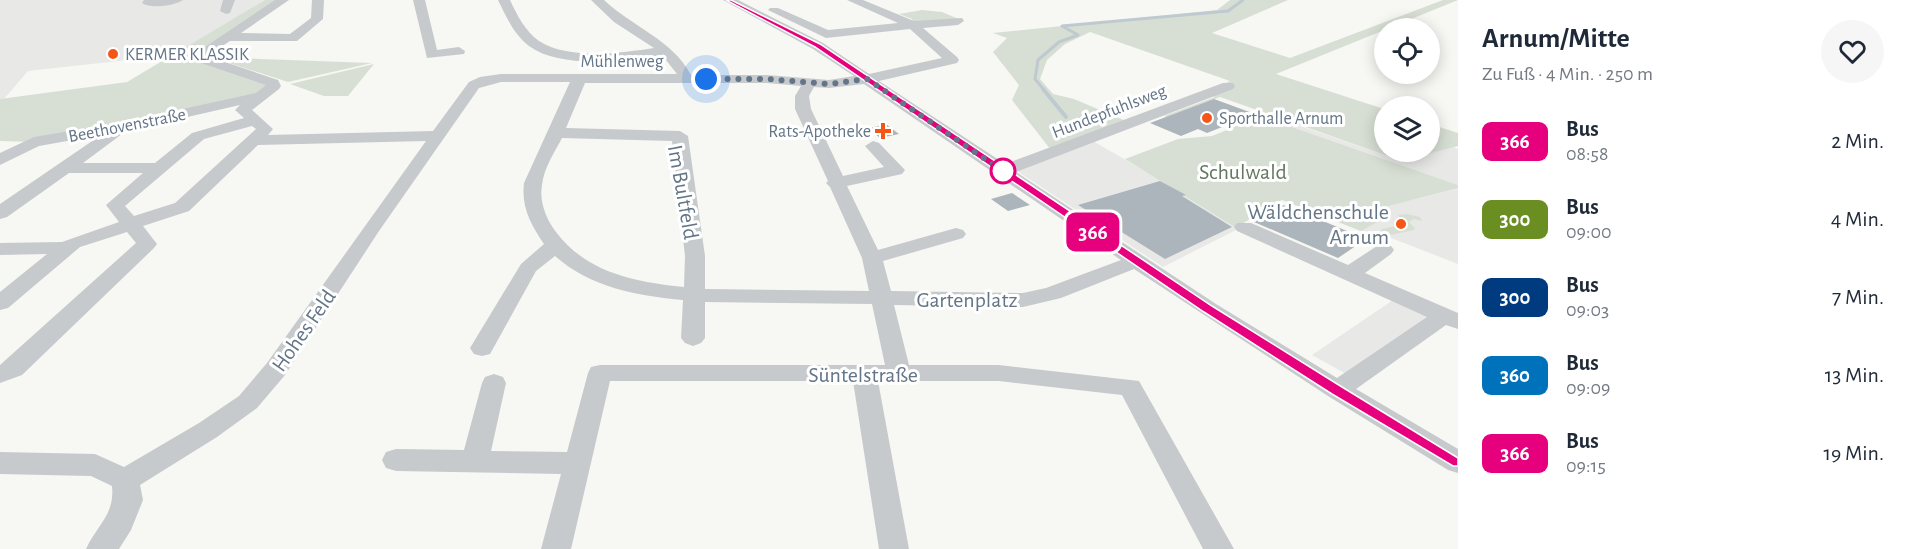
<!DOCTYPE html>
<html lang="de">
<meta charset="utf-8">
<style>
:root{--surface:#fff;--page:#f6f6f7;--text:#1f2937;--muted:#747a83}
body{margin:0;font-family:"Alegreya Sans",sans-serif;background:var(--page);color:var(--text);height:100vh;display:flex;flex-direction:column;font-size:22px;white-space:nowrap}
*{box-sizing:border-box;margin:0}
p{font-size:20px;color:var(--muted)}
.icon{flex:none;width:33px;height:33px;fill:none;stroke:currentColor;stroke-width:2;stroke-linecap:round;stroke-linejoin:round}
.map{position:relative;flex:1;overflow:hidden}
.drawer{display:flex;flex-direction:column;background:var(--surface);width:450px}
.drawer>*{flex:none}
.badge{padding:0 12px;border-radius:9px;font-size:21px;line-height:39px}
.buttons{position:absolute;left:1374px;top:18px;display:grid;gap:12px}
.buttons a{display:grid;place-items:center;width:66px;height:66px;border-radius:50%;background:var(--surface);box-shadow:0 3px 15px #0003;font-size:30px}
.you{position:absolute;width:30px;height:30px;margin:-15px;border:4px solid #fff;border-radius:50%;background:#1a73e8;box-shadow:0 0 0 9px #1a73e833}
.map>.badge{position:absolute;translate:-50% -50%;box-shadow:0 0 0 3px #fff}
.round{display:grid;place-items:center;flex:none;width:63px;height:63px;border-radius:32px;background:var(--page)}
.overview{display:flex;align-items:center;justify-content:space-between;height:102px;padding:0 24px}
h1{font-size:28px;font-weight:700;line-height:45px}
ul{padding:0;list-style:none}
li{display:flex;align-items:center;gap:18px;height:78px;padding:0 24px}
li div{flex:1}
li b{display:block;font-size:22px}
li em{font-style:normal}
li .badge{min-width:66px;font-weight:700;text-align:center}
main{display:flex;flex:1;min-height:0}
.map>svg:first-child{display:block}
</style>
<main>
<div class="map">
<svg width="1458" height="549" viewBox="0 0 1458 549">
<rect width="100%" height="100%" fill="#f7f7f3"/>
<!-- built -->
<path fill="#e8e9e7" d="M0,0h265l-92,55 -145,16 -24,28h-4z
M1266,114l136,47 51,-14 5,2v36l-197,-69z
M1093,141l93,54 52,34 -75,38 -146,-96z
M1458,188v76l-72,-28 -4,3 -57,-22 28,-16 23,8z
M1393,300l35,17 -80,58 -36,-20z"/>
<!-- green -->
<path fill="#d7dfd4" d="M265,0h17l-85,56 76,27 -15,14 -224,45 -34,-1v-42l127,-17z
M1230,0h58l-76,33 78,25 153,-58h15l-182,74 108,35v43h46v-28l28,9v13l-56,15 -182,-64 -53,20 -3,-1 51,-19 -11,-5 26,-11 -140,-49 -25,12 -18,16 -7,19 13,15 21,5 52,22 -75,29 -39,-50 7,-15 -26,-33 14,-14 -14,-5 224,-23z
M922,10l20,2 19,8 -48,2 -1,-3 -13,-5z
M210,57l162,6 -84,19z
M374,64l-26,32h-24l-34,-12z
M1261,116l197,69v3l-81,21 13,6 -29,16 -79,-31 -42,25 -2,4 -113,-70 53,-20 34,-3z
M1407,214l13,3 2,4 -8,-2 -5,3 6,6 -1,2 -28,6 -8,-1 4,-6 18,-4 -1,-10z"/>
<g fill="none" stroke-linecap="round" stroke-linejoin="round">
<!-- stream-far1 -->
<path stroke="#bfcad0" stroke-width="3" d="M1045,91l-10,-12 3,-19 21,-18 19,-7 -16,-9 166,-15 15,-11"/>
<!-- stream -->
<path stroke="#bfcad0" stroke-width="4" d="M1043,89l23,28"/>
</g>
<!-- building -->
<path fill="#acb5bb" d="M1214,99l41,15 -48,19 -9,-4 -17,7 -31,-13z
M887,125l12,9 -19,4 -12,-10z
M1160,181l26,14 -4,1 50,31 -67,32 -87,-54z
M1012,193l18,12 -22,6 -17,-12z
M1283,205l40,16 43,18 -28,19 -84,-36z"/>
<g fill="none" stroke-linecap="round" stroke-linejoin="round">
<!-- minor -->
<path fill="#c6cacd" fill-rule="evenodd" d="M144,0h39c-8,6 -33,9 -41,3z
M223,0h12l-5,13 -4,1 -6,-3z
M275,0h14l-48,33 49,1 21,-16 1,-18h12l-1,19 -26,22h-67l-23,15 71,24 3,6 -2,3 -27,21 21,19 -5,6 165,-4 36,-49 11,-5 21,-3h176l-15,-19c-37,5 -100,15 -133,-9 -15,-11 -23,-30 -31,-46h12c7,15 15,31 29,41 29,19 83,12 115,7l-40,-26 -23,-22h13c27,26 69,40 87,75h76l62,5 25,-4 -41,-27 -90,-49h15l85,43 46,31 73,-16 -32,-29 -84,9 -58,-28 2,-2h8l50,22 70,-7 -51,-23h16l51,21 48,-3 2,3 -6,4 -35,3 34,29 2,3 -2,3 -78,18 126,83 218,-81h10l2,3 -2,3 -217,83 200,132 121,74 90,-61 -190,-86 -3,-4 3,-4h14l97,42 29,-19h14l3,4 -3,4 -26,19 93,40v16l-12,-4 -90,64 102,60v24l-10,-3 -120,-74 -194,-127 -73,29 -38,9 -129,-2 15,60h90l140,16 95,168h-31l-81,-154 -123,-14h-121l31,168h-30l-26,-168h-243l-39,168h-30l20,-75 -165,-3 -10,-3 -4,-8 4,-8 10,-3 68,1 18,-67 3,-6 9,-3 9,3 3,6 -15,68 76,1 21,-79 3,-6 9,-2h285l-13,-61 -167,-2v36l-4,5 -8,3 -8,-3 -4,-5 2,-38c-46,-4 -93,-13 -128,-44l-19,15 -46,83 -8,2 -8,-2 -4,-6 51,-84 23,-20c-13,-19 -23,-37 -20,-61l46,-101h-69l-22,6 -100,143 -94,144 -28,33 -40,29 -77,48 3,15 -12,30 -12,19h-33c11,-24 29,-34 26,-63l-21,-10 -91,-2v-22l95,2 29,13 75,-44 40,-27 28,-33 159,-222 -168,4 -69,66 -46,15 14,18 -3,4 -132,127 -22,8v-18l136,-122 -9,-11 -47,15 -72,61 -8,2v-18l47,-38 -47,1v-12l62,-1 57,-20 -13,-17 37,-32h-74l-62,44 -7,2v-15l101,-69 -62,11 -39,19v-12l34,-16 89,-15 133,-29 10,-8 -74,-25 -2,-3zM585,83h182l34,3 -6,10v13l33,72 -2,2 4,4 32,71 7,33 -164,-2v-33l-17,-120 -8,-5 -114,-3zM864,84l257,176 -75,28 -23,5 -132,-2 -8,-30 80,-23 3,-4 -3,-4 -7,-2 -78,22 -31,-64 55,-12 3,-4 -26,-27 -6,-2 -8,5 19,21 -41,9 -32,-67 -2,-13 5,-9 15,1zM240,105l-5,5 9,8 -52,15 -37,30h-72l43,-32zM252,126l4,3 -81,74 -41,13 -9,-10 79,-67zM562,138l110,3 13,115 -1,31c-49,-5 -97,-14 -128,-55 -10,-13 -17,-31 -14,-47 2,-17 12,-32 20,-47z
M413,0h12l12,50 22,-3 6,4 -1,3 -37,4z"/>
</g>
<!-- line -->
<path fill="#e6007e" stroke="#fff" stroke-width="1.5" d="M726,0h5l89,44 392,262 130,81 116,71v8h-5l-121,-72 -128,-82 -389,-265z"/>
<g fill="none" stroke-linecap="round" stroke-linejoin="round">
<!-- walk -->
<path stroke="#637587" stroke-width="6" stroke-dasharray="0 10.8" d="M706,79h61l62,5 38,-5 136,92"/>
</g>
<!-- markers -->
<g fill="#f45617" stroke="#fff" stroke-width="2">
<circle cx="113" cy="54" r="6"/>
<circle cx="1207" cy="118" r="6"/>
<path d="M880 122h6v6h6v6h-6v6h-6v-6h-6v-6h6z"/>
<circle cx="1401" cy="224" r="6"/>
</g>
<circle fill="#fff" stroke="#e6007e" stroke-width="3" cx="1003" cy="171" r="12"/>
<g text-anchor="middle" stroke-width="6" stroke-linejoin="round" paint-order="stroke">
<!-- far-poi labels -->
<g font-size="18" fill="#637587" stroke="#fff" text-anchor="start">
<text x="125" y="60">KERMER KLASSIK</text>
<text x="1219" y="124">Sporthalle Arnum</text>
<text x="871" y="137" text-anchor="end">Rats-Apotheke</text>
</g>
<!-- far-street labels -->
<g font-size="18" fill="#637587" stroke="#fff">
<text x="622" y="67">Mühlenweg</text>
<text transform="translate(1109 111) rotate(-21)" y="6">Hundepfuhlsweg</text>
<text transform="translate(127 125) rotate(-11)" y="6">Beethovenstraße</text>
</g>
<!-- park labels -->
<g font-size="22" fill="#63795f" stroke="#fff">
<text x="1243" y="179">Schulwald</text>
</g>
<!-- street labels -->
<g font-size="22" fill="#637587" stroke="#fff">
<text transform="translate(684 192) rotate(80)" y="8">Im Bultfeld</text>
<text x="967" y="307">Gartenplatz</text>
<text transform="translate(303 330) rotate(-55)" y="8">Hohes Feld</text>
<text x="863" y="382">Süntelstraße</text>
</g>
<!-- poi labels -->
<g font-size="22" fill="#637587" stroke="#fff" text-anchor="end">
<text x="1389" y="219">Wäldchenschule<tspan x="1389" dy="25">Arnum</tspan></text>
</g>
</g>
</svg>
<div class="buttons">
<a><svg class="icon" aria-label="locate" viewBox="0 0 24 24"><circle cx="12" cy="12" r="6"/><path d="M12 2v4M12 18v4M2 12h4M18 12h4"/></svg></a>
<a><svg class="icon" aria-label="layers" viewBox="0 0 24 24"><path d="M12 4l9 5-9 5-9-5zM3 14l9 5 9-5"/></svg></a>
</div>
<div class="you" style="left:706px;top:79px"></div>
<b class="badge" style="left:1093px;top:232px;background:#e6007e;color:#fff">366</b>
</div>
<section class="drawer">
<div class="overview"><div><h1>Arnum/Mitte</h1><p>Zu Fuß · 4 Min. · 250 m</p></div><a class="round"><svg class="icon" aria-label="heart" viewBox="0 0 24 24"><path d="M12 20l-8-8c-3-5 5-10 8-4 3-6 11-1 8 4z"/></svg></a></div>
<ul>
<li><span class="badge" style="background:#e6007e;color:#fff">366</span><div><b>Bus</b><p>08:58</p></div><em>2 Min.</em></li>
<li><span class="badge" style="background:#6b8e23;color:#fff">300</span><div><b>Bus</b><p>09:00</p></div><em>4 Min.</em></li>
<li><span class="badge" style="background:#003b80;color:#fff">300</span><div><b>Bus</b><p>09:03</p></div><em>7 Min.</em></li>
<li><span class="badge" style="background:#0072bc;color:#fff">360</span><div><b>Bus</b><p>09:09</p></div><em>13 Min.</em></li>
<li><span class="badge" style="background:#e6007e;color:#fff">366</span><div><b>Bus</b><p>09:15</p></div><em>19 Min.</em></li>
</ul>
</section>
</main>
